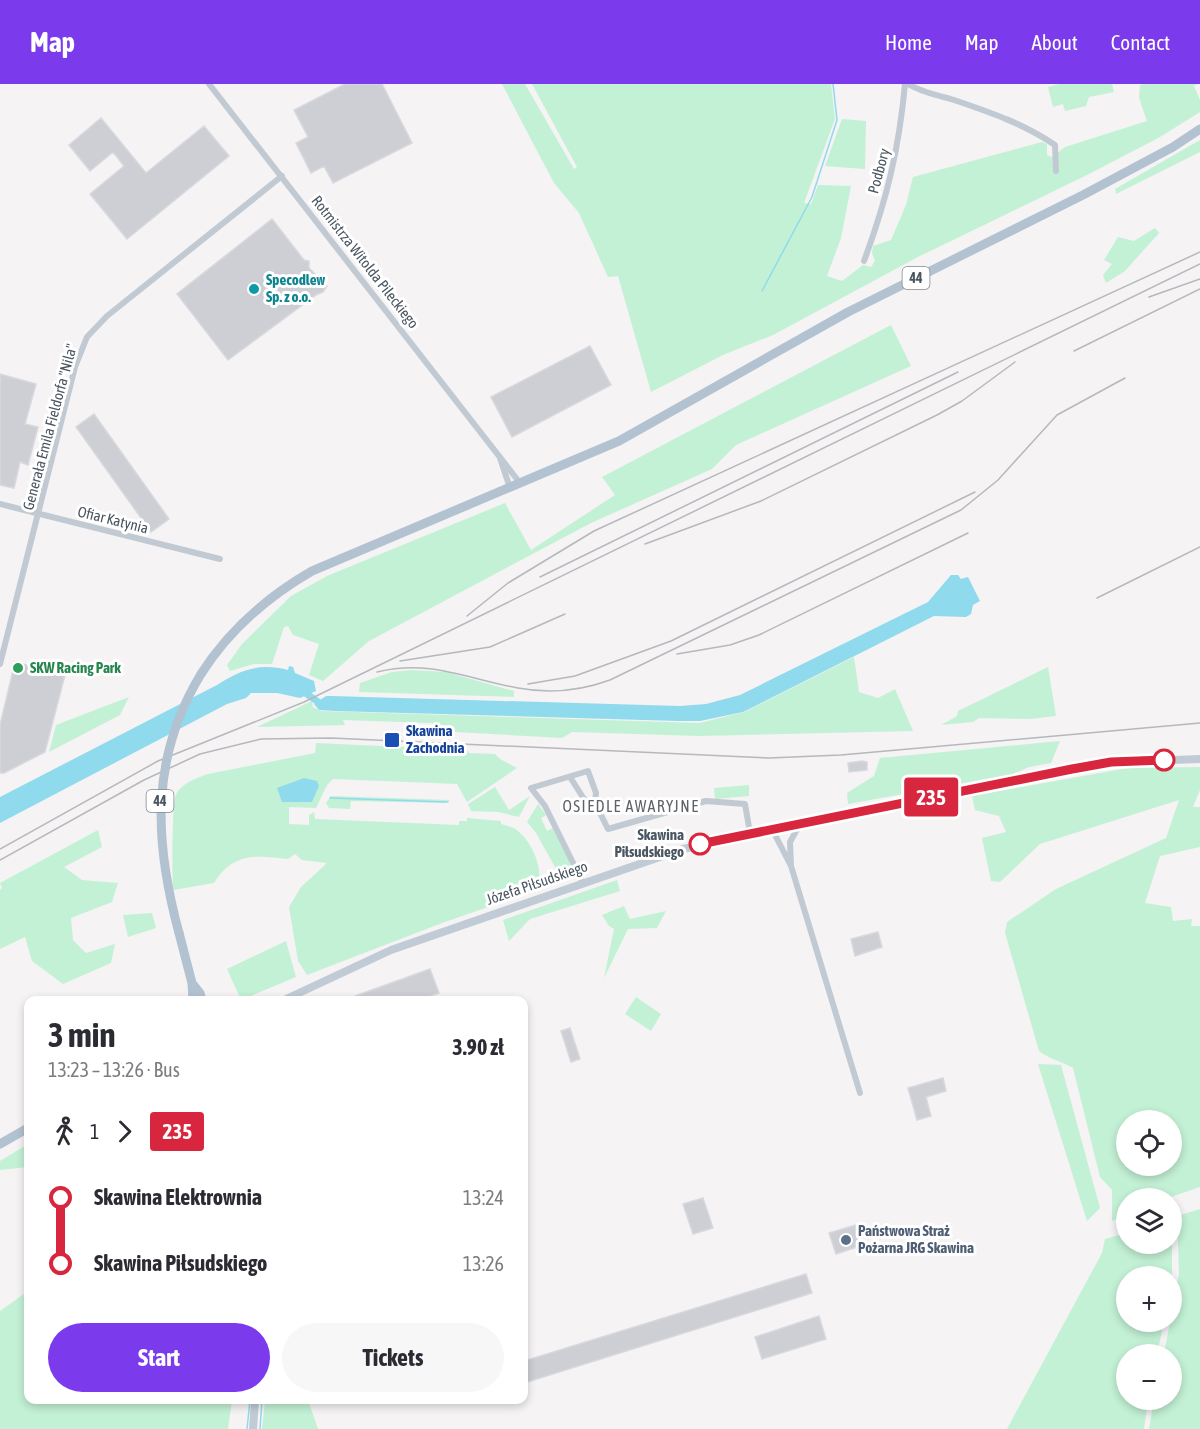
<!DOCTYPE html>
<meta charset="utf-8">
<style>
:root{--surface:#fff;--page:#f7f7f7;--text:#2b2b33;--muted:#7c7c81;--accent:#7c3aed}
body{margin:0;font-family:"Asap Condensed",sans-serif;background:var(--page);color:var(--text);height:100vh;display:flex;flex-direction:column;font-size:22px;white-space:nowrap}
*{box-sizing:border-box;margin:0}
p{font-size:20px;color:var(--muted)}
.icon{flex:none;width:33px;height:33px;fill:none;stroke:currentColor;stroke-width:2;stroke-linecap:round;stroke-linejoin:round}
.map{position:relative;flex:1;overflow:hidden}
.details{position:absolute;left:24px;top:912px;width:504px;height:408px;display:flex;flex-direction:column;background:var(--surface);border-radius:12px;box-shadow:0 3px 9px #0003}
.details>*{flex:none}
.badge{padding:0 12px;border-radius:4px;font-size:21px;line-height:39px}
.tools{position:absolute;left:1116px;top:1026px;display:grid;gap:12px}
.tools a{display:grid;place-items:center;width:66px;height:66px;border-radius:50%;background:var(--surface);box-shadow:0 3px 9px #0003;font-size:30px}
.map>.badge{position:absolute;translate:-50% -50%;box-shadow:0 0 0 3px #fff}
.legs{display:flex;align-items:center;gap:9px;height:66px;padding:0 24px;font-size:20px}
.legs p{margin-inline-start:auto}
.overview{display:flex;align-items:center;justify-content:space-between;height:102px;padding:0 24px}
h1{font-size:33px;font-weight:700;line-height:45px}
.primary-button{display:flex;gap:12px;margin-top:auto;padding:12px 24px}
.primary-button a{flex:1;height:69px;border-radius:36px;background:var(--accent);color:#fff;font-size:24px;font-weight:700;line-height:69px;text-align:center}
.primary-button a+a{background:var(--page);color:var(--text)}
ul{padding:0 24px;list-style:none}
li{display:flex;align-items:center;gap:21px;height:66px;font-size:22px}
li i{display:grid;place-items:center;width:9px;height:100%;margin:0 8px;background:currentColor}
li i::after{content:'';width:15px;height:15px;margin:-8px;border:4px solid;border-radius:50%;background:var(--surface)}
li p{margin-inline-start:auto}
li:first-child i{background:linear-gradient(#0000 50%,currentColor 0)}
li:last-child i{background:linear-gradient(currentColor 50%,#0000 0)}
header{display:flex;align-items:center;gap:36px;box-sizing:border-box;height:84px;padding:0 30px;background:var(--accent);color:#fff}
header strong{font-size:28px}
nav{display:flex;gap:33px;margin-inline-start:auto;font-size:21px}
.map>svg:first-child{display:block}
</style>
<header>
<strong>Map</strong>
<nav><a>Home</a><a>Map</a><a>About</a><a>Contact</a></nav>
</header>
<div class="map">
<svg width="1200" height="1345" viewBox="0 0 1200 1345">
<rect width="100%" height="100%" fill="#f5f3f3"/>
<!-- green -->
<path fill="#c3f1d5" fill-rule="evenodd" d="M502,0h23l49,85 3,-2 -45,-83h299l4,35 -31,84 7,1 7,-19 33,1 -10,52 -14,38 15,5 21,-16 8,2 4,-6 -3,-8 1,-7 18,-6 15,-35 7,-28 129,-35 5,2v11l5,2 13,-10 82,-26 -8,-23 1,-13 4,-1h54l-4,2 6,14v12l-40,25 -69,36 -173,84 -145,78 -50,20 -72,37 -33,-116 -10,1 -29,-64 -25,-30z
M1059,0h53l2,8 -25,5 -3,9 -21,5 -2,-7 -10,3 -5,-20z
M842,35l24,2 -1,48 -40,-3z
M1200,56v12l-84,42 -1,-5z
M1155,144l4,5 -34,38 -19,12 -3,-8 9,-11 -8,-4 14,-23 16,4z
M891,241l20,41 -175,79 -24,24 -121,54 -222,118 -46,40 -14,-6 10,-31 -26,-9 -5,-9 -4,1 -12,37h-18l-24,7 -3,-6 15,-21 49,-48 36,-20 178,-73 26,47 84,-55 -13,-18z
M854,573l5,35 19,6 17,-9 18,42 -214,5 -127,-4 -10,6 -106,-6 -25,-9 -88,-3 2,5 -88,2 55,-26 1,6 8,4 379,12 44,-11z
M1048,583l8,49 -26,3 -51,-1 -6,4 -32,3 16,-9 1,-5z
M412,586l34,2 68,19v6l-155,-5 1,-9 32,-11z
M129,613l-9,18 -71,37 7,-27z
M1060,657l-9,22 -22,4 -16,7 -165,30 -1,-11 27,-17 6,-18z
M316,659l151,7 2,3 26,1 5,5 17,9 -50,34 -10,-18 -124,-5 -6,6 -11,23 -27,-1v17l20,1v-10l5,-3 1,7 144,6v-4h8v-3l34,3v3c6,2 13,3 18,8 14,11 27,43 17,58l-94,33 -135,52 -9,-14 -9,-54 12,-20 26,-24 -25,-3 -7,-6 -7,5c-33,-4 -55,-6 -74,24l-41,7c-1,-12 -1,-88 3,-95 5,-12 21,-17 32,-21l107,-21z
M1200,683v23l-7,17h7v40l-40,9 -15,47 26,4 2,14 19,-2 -1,7h9v261l-32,11h-42v17l-14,6v-31l-12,-13 -27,-109c-12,-7 -24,-9 -34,-17l-34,-118 2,-11 49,-33 110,-51 13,-38 -139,44 -40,38 -9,-1 -9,-43 24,-6 -7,-16 -24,-6 -3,-14 156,-28zM1172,1036v46h-46v-46z
M749,701v11l-34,3 -1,-11z
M495,703l14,23 21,-14 -11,21 -21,-5 -27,-1 -3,-7z
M331,712l118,4v3l-98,-2 -1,8 -21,-1 -3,-5z
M538,720l8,11 -5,3 6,13 6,-3 24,48 -12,3 -5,-3 -24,-43 -9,-11z
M98,746l4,17 -38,20 18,13 36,3 -6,19 -41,16 2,22 13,13 29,-9 -4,19 -48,21 -31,-23 -7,-24 -25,12v-59l2,-2 -2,-5z
M617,796l3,11 -90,28 -21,22 -6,-21z
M624,822l6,13 36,-8 -9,17 -29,1 -24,49 10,-49 -5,-3 -7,-11z
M152,829l4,15 -28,9 -5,-22z
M286,857l10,36 -55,23 -14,-31z
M636,913l25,17 -10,17 -26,-17z
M1038,980l23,1 39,143 -13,13z
M28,1060v23l-28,3v-9z
M1200,1125v220h-51l5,-29h18v-46h-8l15,-80 -2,-58z
M1172,1134v59l-46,-1v46h38l-7,32h-31v46h22l-4,29h-137l95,-176 3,-14 21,-6v11h46z
M28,1207v109h204l-4,29h-228v-118z
M265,1316h43l10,29h-56z"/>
<!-- water -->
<path fill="#90daee" d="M951,491h7l3,4 7,-2 12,24 -7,4 -2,9 -5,3 -32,-1 -191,96 -43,9h-22l-343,-10 -16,-1 -5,-6 12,-8h5l349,10 26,-2 34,-9 188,-93z
M289,582l4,1 2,6 19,8 2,10 -16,7 -23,-5h-26l-5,5 -19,6 -227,119v-26l217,-112c25,-16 42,-22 71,-15z
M304,694l13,3 2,5 -7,16h-30l-5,-14z"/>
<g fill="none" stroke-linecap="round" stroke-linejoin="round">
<!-- stream -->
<path stroke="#90daee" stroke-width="1.5" d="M762,207l50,-94 25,-77 -4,-36
M330,714l117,4
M247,1345l3,-29
M260,1345l2,-29"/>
<!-- canal -->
<path stroke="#90daee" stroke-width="7" d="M301,606l23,16"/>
</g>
<!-- building -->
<path fill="#cdcfd5" stroke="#d7d9de" stroke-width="1.5" d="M345,0h37l30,59 -79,40 -9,-17 -13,7 -15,-30 12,-6 -14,-27z
M101,34l45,55 58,-47 25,30 -102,83 -37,-45 34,-28 -11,-14 -23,19 -21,-26z
M272,135l32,41 5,1v7l18,18 -4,6 -7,3 -88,65 -51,-66z
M590,262l21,39 -99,52 -21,-40z
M0,290l36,10 -11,40 13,3 -10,38 -8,-3 -6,26 -14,-3z
M94,330l75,105 -18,13 -75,-105z
M15,578l50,13 -20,77 -41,21h-4v-48z
M862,677l5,1v8l-18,2 -1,-9z
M878,848l4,15 -27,9 -4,-17z
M430,885l9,24 -20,7h-75z
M570,944l10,31 -9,3 -10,-31z
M943,994l3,13 -20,6 5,19 -14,4 -9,-32z
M703,1114l10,30 -20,6 -10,-30z
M856,1141l7,20 -27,9 -7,-21z
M806,1190l6,19 -288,90v-22z
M819,1232l7,23 -64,20 -7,-22z"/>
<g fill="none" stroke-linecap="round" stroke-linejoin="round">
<!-- street -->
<path stroke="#c1cad2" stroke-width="6" d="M209,0l311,399
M908,0c19,11 29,10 49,17 35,12 67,23 98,44l1,26
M864,177c23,-62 35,-112 41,-177
M500,374l10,30
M0,420l220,55
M0,580l75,-297 12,-30 20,-21 175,-140
M570,693l14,22 11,4
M772,745l19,37 69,227
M791,782l-1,-24 10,-18
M583,799l-38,-77 -14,-18 57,-17 8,22 -1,10 13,26 98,-28 39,3 5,29"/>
<!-- secondary -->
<path stroke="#c1cbd6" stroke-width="8" d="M284,916l107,-50 292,-101 402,-83 35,-4 80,-3
M253,1345l2,-29"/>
<!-- primary -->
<path stroke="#b3c2d1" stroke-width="9" d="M201,590c28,-44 66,-77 111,-103l307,-130 229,-129 235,-117 90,-48 27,-18
M179,849l13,50 1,17
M192,899l8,10 2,7
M0,1060l28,-16"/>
<!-- rail -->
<path stroke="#b5b8bd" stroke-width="1.5" d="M1149,213l51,-18
M1074,267l126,-62
M645,460l116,-43 176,-86 25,-14 53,-39
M540,493l418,-205
M1097,514l103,-51
M467,532l41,-33 86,-52 606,-279
M677,570l53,-9 29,-10 209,-102
M400,577l90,-14 75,-33
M377,588c54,-13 90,7 141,16 32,6 62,3 92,-8l351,-170 37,-30 59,-65 68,-37
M528,600l47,-8 96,-35 304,-149
M0,765l158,-88 146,-59 896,-438
M0,776l144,-80 56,-26 61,-15 70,-1 438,20 72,-3 359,-32"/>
<!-- primary-bridge -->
<path stroke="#b3c2d1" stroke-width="9" d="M179,849c-25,-92 -29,-175 22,-259"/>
</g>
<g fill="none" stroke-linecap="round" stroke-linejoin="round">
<defs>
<path id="line-1" d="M700,760l372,-75 39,-7 53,-2"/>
</defs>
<!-- line-1 casing -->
<use href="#line-1" stroke="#fff" stroke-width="14"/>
<!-- line-1 -->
<use href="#line-1" stroke="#d7263d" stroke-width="9"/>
</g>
<!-- markers -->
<circle fill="#0f9aa8" stroke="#fff" stroke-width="2" cx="254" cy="205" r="6"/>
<circle fill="#2e9e5b" stroke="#fff" stroke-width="2" cx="18" cy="584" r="6"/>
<rect fill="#1a4fb4" stroke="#fff" stroke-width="2" x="384" y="648" width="16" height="16" rx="3"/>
<g fill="#fff" stroke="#d7263d" stroke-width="3">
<circle cx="1164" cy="676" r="10"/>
<circle cx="700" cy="760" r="10"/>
</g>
<circle fill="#5c6f8a" stroke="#fff" stroke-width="2" cx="846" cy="1156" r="6"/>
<g text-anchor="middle" stroke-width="6" stroke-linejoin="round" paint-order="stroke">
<!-- shield labels -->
<g fill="#fff" stroke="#808990" stroke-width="1.5">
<rect x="902.5" y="183" width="27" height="22" rx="4.5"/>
<rect x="146.5" y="706" width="27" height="22" rx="4.5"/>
</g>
<g font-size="14" font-weight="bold" fill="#4a5661">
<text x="916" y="199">44</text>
<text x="160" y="722">44</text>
</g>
<!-- street labels -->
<g font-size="15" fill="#4a5661" stroke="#fff">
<text transform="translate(879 87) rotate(-75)" y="5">Podbory</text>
<text transform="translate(365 178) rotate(52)" y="5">Rotmistrza Witolda Pileckiego</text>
<text transform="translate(50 343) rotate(-75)" y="5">Generała Emila Fieldorfa "Nila"</text>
<text transform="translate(113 436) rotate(14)" y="5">Ofiar Katynia</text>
<text transform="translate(537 799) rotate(-19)" y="5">Józefa Piłsudskiego</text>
</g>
<!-- culture labels -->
<g font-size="15" font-weight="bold" fill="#0d838f" stroke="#fff" text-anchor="start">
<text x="266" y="201">Specodlew<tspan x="266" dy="17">Sp. z o.o.</tspan></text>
</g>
<!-- leisure labels -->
<g font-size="15" font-weight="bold" fill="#27864d" stroke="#fff" text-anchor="start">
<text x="30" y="589">SKW Racing Park</text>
</g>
<!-- transit labels -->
<g font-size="15" font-weight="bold" fill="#164399" stroke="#fff" text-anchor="start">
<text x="406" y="652">Skawina<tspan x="406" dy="17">Zachodnia</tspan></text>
</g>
<!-- stop labels -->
<g font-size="15" font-weight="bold" fill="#4a5661" stroke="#fff" text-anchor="end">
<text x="684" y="756">Skawina<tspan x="684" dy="17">Piłsudskiego</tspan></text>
</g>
<!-- service labels -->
<g font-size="15" font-weight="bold" fill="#4e5e75" stroke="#fff" text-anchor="start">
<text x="858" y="1152">Państwowa Straż<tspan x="858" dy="17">Pożarna JRG Skawina</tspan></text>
</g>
<!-- neighbourhood labels -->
<g font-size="16" letter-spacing="1.5" fill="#5f6368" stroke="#fff">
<text x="631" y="728">OSIEDLE AWARYJNE</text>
</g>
</g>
</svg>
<div class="tools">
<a><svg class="icon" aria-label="locate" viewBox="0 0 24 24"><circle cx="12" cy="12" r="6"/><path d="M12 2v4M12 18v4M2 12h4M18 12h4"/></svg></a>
<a><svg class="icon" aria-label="layers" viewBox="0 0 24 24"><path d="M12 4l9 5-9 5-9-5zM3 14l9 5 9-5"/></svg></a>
<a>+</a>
<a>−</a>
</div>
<b class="badge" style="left:931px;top:713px;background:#d7263d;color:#fff">235</b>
<section class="details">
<div class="overview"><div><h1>3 min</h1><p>13:23 – 13:26 · Bus</p></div><b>3.90 zł</b></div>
<div class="legs"><svg class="icon" aria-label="walk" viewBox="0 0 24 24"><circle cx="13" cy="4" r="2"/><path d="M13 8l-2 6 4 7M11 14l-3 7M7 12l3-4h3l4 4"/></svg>1<svg class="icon" aria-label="forward" viewBox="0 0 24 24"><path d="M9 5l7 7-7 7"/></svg><b class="badge" style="background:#d7263d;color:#fff">235</b></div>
<ul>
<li><i style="color:#d7263d"></i><b>Skawina Elektrownia</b><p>13:24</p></li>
<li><i style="color:#d7263d"></i><b>Skawina Piłsudskiego</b><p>13:26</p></li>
</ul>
<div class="primary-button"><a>Start</a><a>Tickets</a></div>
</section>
</div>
